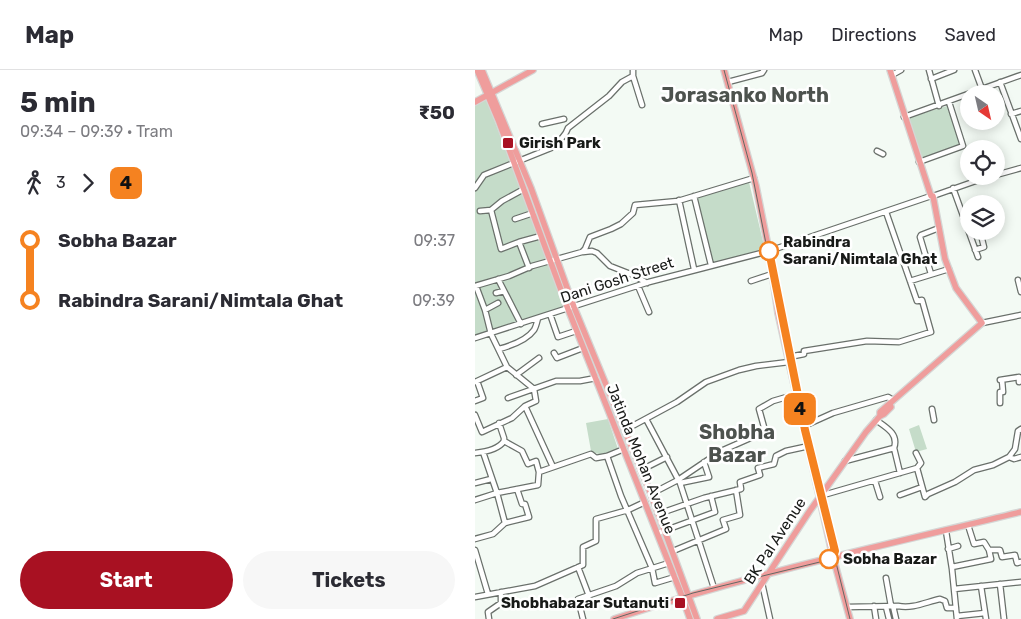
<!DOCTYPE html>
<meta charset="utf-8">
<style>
:root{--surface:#fff;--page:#f7f7f7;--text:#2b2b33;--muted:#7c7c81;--line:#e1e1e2;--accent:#a81122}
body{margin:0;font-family:Rubik,sans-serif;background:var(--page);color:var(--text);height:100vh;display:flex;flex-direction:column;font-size:19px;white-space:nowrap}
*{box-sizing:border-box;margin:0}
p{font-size:16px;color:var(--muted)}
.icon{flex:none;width:28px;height:28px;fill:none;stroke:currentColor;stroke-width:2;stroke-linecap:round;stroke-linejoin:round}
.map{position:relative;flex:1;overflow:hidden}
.panel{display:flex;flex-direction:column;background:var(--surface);width:475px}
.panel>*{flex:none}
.badge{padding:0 10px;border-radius:8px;font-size:18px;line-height:32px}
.needle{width:32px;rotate:146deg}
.fabs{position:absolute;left:485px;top:15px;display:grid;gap:10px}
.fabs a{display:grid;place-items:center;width:45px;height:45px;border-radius:50%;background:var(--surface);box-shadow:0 2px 12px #0003;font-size:25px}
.map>.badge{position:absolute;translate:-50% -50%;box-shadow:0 0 0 2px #fff}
.legs{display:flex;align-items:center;gap:8px;height:55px;padding:0 20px;font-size:16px}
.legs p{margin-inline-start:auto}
.summary{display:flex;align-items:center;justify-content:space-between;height:85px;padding:0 20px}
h1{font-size:28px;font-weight:700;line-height:38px}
.button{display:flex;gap:10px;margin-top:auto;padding:10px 20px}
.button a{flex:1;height:58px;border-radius:30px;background:var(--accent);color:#fff;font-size:20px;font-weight:700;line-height:58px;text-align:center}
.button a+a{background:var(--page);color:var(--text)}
ul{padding:0 20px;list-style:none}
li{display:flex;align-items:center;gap:18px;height:60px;font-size:19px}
li i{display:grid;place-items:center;width:8px;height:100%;margin:0 6px;background:currentColor}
li i::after{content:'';width:12px;height:12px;margin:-6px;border:4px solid;border-radius:50%;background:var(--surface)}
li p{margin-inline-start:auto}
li:first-child i{background:linear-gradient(#0000 50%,currentColor 0)}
li:last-child i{background:linear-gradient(currentColor 50%,#0000 0)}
header{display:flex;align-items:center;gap:30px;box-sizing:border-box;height:70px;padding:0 25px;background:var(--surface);border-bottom:1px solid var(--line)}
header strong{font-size:24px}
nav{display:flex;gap:28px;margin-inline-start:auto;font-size:18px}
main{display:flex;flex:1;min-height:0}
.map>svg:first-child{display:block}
</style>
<header>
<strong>Map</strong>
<nav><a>Map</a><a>Directions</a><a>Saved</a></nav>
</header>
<main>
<section class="panel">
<div class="summary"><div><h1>5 min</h1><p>09:34 – 09:39 · Tram</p></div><b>₹50</b></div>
<div class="legs"><svg class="icon" aria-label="walk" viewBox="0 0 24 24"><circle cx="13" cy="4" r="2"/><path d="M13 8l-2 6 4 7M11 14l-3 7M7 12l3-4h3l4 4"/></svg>3<svg class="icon" aria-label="forward" viewBox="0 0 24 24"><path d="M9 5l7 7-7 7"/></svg><b class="badge" style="background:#f58220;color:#111">4</b></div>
<ul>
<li><i style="color:#f58220"></i><b>Sobha Bazar</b><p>09:37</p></li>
<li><i style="color:#f58220"></i><b>Rabindra Sarani/Nimtala Ghat</b><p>09:39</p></li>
</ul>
<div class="button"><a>Start</a><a>Tickets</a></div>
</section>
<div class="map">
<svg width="546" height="549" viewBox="0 0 546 549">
<rect width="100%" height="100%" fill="#f3faf4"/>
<!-- green -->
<path fill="#c5dcc9" d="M11,28l79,210 -90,28v-232z
M472,36l15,44 -39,11 -16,-43z
M274,112l16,68 -56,14 -15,-65z
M133,349l10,30c-9,4 -17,8 -27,2l-5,-28z
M444,355l8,24 -11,3 -7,-23z"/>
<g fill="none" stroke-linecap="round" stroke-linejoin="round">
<defs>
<path id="minor" d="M454,0l10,36
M500,0l7,19
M417,5l9,-5
M158,6l9,29
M456,9l23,-9
M253,12l34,-9 2,-3
M525,12l21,57
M536,44l10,-3
M429,47l117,-42
M67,54l22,-5
M402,81l6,3
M444,92l44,-16 -14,-44
M521,105l25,-7
M0,118l9,-13 67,-27c5,-4 15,-13 17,-20l41,-32 13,-14 11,-6v-6
M478,118l25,69
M219,126l17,69
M458,126l57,-20
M204,130l15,69
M16,140l11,-9 22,-12
M5,141l11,-1 10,39 18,-7 22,-6
M40,149l18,-6
M44,172l10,26
M500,180l9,-3 -4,-16
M108,182l9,-1 5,2 13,13 23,9 14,8
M456,204l-11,-37 1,-2 18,-7
M23,209l23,45
M543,210l3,12
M276,211l21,-7
M435,211l39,-12
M0,216l34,-10 23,-10 50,-14 3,-3 5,-12 21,-8 10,-5 12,-11 2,-8 43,-4 76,-23
M163,216l11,26
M21,223l8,-2
M10,240l13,-7
M75,244l8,23 18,-6
M507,253l39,-8
M0,268l174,-56 120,-31 162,-55
M24,279c11,-3 28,-9 35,-19 2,-3 3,-8 4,-12
M79,283l3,5 26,-10
M314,287l15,-3v-3l63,-10 32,1 32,-10 -9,-32 -5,1 -31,-89
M41,305l23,-17
M525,310l19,-3v5l2,-1
M0,312l32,-15
M33,328l48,-17h24l16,-3
M0,331l8,-3 -6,-17
M525,333v-11h3l-1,-12
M50,336l28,61
M457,339l2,11
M0,345l7,17 30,-14 13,-12 11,-5 -2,-12 -27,-22 -16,-33 -6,-24 -9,-24
M171,349l34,64 34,105
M401,350c10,7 23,14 18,28l6,25
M24,353l5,15v3
M329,356l29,-13 55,-16 5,3
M150,360l52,-28 29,-20 33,-12 17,-4 33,-4
M29,371l18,10 6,13 8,-3 3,11
M8,382l14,41 41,-8 1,-13 52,-18 5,4 11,-2 17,-7
M0,383c10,-1 23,-3 29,-12
M132,386l14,40 31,72 3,15 20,-6
M534,387l5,2 7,-2
M370,391l49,-13
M442,398l8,29 3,-3 27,-12 19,-12 19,-5 16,-8 6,-8 3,-18 3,-2
M166,400l26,-13
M400,411l5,16
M0,413l16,-4
M205,413l29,-6 -5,-15
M176,424l27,-14 43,-29 34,-15 9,-9 -5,-18 14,-8 24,-7
M425,425l22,-8
M345,426l97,-28 4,-5 -5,-10
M0,430l22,-7 8,30
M183,444l46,-16 37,-9 -1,-7 20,-7 -2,-7 16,-4 2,-8 10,-5 23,-5
M493,455l6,19 10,-2 5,8
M471,461l6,38 5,50
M183,463l57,-21 -4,-16
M0,469l18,-5 12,-11 24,-6 -4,-13h-3l-5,-15
M473,479l10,-3
M0,480l13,44
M198,481l53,-22 -3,-9 17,-5 -4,-25
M103,497l11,29
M477,497l39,-8 -2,-9h11l2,7 13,-2 2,8 4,-1
M411,508l5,28
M287,513l8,36
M525,514l4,35
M506,516l5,33
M479,519l67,-7
M0,527l60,-11 48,-21v-18l13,-6v-22l32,-9 17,-8
M399,536l2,13
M418,536l3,13
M372,537l51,-1c15,3 28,-4 42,-7l5,2 2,7h9
M411,537l3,12
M482,546l28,-3
M14,549l-1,-7 13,-9v-11
M108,549l-5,-20 38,-13 21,-13 32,-10"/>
<path id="major" d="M2,0l22,52 69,187 112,282 10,28
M7,0l49,118 43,119 77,187 46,125
M249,0l32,116 13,65 9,62 55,244 17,62
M0,32l58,-32
M405,346l4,-2 7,-7 -1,-3
M139,549c133,-44 271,-74 407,-107
M242,549l27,-8 65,-99 57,-80 14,-16v-4l102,-89 -26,-35 -11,-29 -12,-63h-2l-41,-126"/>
</defs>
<!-- minor casing -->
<use href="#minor" stroke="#6a706b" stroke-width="7"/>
<!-- major casing -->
<use href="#major" stroke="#d5d6d5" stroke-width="8"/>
<!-- minor -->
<use href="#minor" stroke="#fff" stroke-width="4.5"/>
<!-- major -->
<use href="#major" stroke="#ef9d9c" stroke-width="5.5"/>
<!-- tram -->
<path stroke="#636763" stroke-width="1" d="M249,0l28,103 51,257 47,189
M138,549l80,-26 135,-33 4,-4 2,-5"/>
</g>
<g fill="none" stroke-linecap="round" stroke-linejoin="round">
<defs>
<path id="line-1" d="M294,181l36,179 30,121 -1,3 -1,-3 -4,8"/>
</defs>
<!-- line-1 casing -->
<use href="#line-1" stroke="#fff" stroke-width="11"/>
<!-- line-1 -->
<use href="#line-1" stroke="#f58220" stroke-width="8"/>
</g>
<!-- markers -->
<g fill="#a81122" stroke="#fff" stroke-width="2">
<rect x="27" y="67" width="12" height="12" rx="2.5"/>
<rect x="199" y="527" width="12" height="12" rx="2.5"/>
</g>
<g fill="#fff" stroke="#f58220" stroke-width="2.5">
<circle cx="294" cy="181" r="9"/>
<circle cx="354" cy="489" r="9"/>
</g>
<g text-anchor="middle" stroke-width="5" stroke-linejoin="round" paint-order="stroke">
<!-- poi labels -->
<g font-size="15" font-weight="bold" fill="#181a18" stroke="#fff" text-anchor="start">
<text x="44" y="78">Girish Park</text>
<text x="194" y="538" text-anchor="end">Shobhabazar Sutanuti</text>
</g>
<!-- stop labels -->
<g font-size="15" font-weight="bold" fill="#181a18" stroke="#fff" text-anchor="start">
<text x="308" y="177">Rabindra<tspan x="308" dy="17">Sarani/Nimtala Ghat</tspan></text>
<text x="368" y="494">Sobha Bazar</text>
</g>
<!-- street labels -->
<g font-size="15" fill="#181a18" stroke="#fff">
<text transform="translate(142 210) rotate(-18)" y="5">Dani Gosh Street</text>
<text transform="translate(166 389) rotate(68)" y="5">Jatinda Mohan Avenue</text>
<text transform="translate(300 471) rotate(-57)" y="5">BK Pal Avenue</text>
</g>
<!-- district labels -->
<g font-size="20" font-weight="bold" fill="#4d524e" stroke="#fff">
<text x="270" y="32">Jorasanko North</text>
<text x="262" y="369">Shobha<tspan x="262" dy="23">Bazar</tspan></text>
</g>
</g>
</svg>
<div class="fabs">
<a><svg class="needle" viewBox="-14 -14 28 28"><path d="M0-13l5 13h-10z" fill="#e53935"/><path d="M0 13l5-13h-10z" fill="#7c7c81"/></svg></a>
<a><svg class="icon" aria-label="locate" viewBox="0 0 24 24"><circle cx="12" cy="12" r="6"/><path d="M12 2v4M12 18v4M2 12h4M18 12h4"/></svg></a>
<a><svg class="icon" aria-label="layers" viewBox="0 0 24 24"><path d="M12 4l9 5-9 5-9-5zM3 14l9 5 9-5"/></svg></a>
</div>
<b class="badge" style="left:325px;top:339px;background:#f58220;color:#111">4</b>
</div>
</main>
